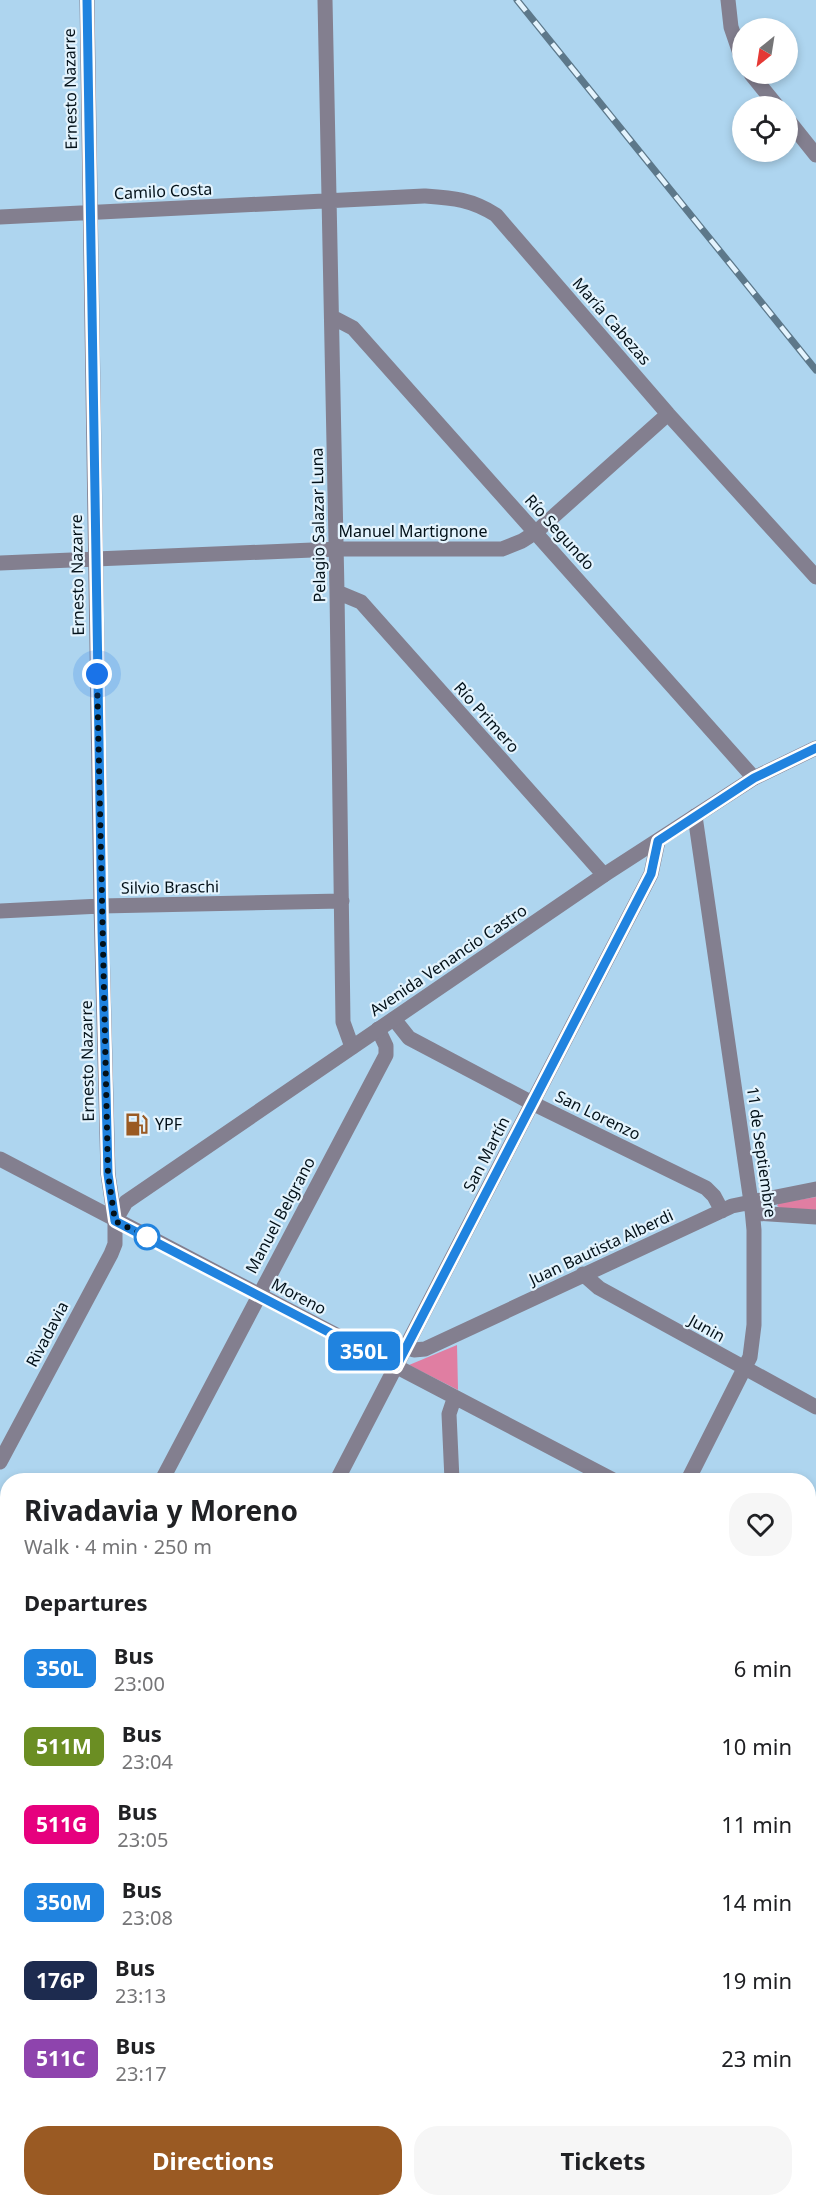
<!DOCTYPE html>
<meta charset="utf-8">
<style>
:root{--surface:#fff;--page:#f6f6f6;--text:#202124;--muted:#757577;--accent:#9a5a23}
body{margin:0;font-family:"Noto Sans",sans-serif;background:var(--page);color:var(--text);height:100vh;display:flex;flex-direction:column;font-size:22px;white-space:nowrap}
*{box-sizing:border-box;margin:0}
p{font-size:20px;color:var(--muted)}
.icon{flex:none;width:33px;height:33px;fill:none;stroke:currentColor;stroke-width:2;stroke-linecap:round;stroke-linejoin:round}
.map{position:relative;flex:1;overflow:hidden}
.drawer{position:absolute;left:0px;top:1473px;width:816px;height:734px;display:flex;flex-direction:column;background:var(--surface);border-radius:24px 24px 0 0;box-shadow:0 3px 9px #0003}
.drawer>*{flex:none}
.badge{padding:0 12px;border-radius:9px;font-size:21px;line-height:39px}
.needle{width:39px;rotate:210deg}
.buttons{position:absolute;left:732px;top:18px;display:grid;gap:12px}
.buttons a{display:grid;place-items:center;width:66px;height:66px;border-radius:50%;background:var(--surface);box-shadow:0 3px 9px #0003;font-size:30px}
.you{position:absolute;width:30px;height:30px;margin:-15px;border:4px solid #fff;border-radius:50%;background:#1a73e8;box-shadow:0 0 0 9px #1a73e833}
.map>.badge{position:absolute;translate:-50% -50%;box-shadow:0 0 0 3px #fff}
h2{padding:0 24px;font-size:22px;line-height:54px}
.round{display:grid;place-items:center;flex:none;width:63px;height:63px;border-radius:24px;background:var(--page)}
.summary{display:flex;align-items:center;justify-content:space-between;height:102px;padding:0 24px}
h1{font-size:28px;font-weight:700;line-height:45px}
.button{display:flex;gap:12px;margin-top:auto;padding:12px 24px}
.button a{flex:1;height:69px;border-radius:24px;background:var(--accent);color:#fff;font-size:24px;font-weight:700;line-height:69px;text-align:center}
.button a+a{background:var(--page);color:var(--text)}
ul{padding:0;list-style:none}
li{display:flex;align-items:center;gap:18px;height:78px;padding:0 24px}
li div{flex:1}
li b{display:block;font-size:22px}
li em{font-style:normal}
li .badge{min-width:66px;font-weight:700;text-align:center}
.map>svg:first-child{display:block}
</style>
<div class="map">
<svg width="816" height="2206" viewBox="0 0 816 2206">
<rect width="100%" height="100%" fill="#aed5ef"/>
<!-- green -->
<path fill="#e07ea2" d="M816,1197v13l-33,-1 -6,-3 2,-3z
M457,1345l1,45 -49,-25z"/>
<g fill="none" stroke-linecap="round" stroke-linejoin="round">
<!-- minor -->
<path stroke="#837f8f" stroke-width="15" d="M87,0l14,906 7,268 7,47
M325,0l12,592 6,430 9,25
M728,0l3,27 11,32
M751,74l26,32
M788,120l28,35
M0,217l424,-21c29,2 47,3 72,19l172,199 148,163
M332,317l21,11 401,450
M0,563l336,-14h166l20,-8 14,-9 132,-118
M337,592l24,10 243,273
M0,911l101,-5 241,-5
M394,1019l15,19 123,65 174,85 8,8 8,15
M0,1159l613,321
M753,1213l63,4
M583,1274l16,14 217,119
M406,1347l8,3 11,-1 307,-143 84,-17
M162,1480l224,-425v-9l-8,-17
M452,1480l-3,-66 5,-15
M688,1480l62,-123 4,-32v-95l-2,-21 -57,-393
M0,1513l8,3
M808,1584l8,4
M0,1794l8,-14
M808,1928l8,-14
M808,1982h8
M495,2199l1,7
M313,2206l4,-7
M667,2206l3,-7"/>
<!-- tertiary -->
<path stroke="#837f8f" stroke-width="15" d="M0,1462l111,-208 4,-10v-23l11,-19 478,-327 150,-97 62,-30
M337,1480l314,-606 7,-33
M0,1864l8,4
M0,2128l8,-14
M629,2199l13,7"/>
<defs>
<path id="rail" d="M517,0l299,370"/>
</defs>
<!-- rail casing -->
<use href="#rail" stroke="#5d788a" stroke-width="7"/>
<!-- rail -->
<use href="#rail" stroke="#e3f3fd" stroke-width="4.5" stroke-dasharray="14" stroke-linecap="butt"/>
</g>
<g fill="none" stroke-linecap="round" stroke-linejoin="round">
<defs>
<path id="line" d="M87,0l15,928 6,246 7,47 281,146 255,-493 7,-33 96,-63 62,-30"/>
</defs>
<!-- line casing -->
<use href="#line" stroke="#fff" stroke-width="14"/>
<!-- line -->
<use href="#line" stroke="#2083df" stroke-width="9"/>
<!-- walk -->
<path stroke="#031119" stroke-width="6" stroke-dasharray="0 10.8" d="M97,674l11,500 7,47 41,21 -9,-5"/>
</g>
<!-- icons -->
<defs>
<symbol id="fuel-bare" viewBox="-9 -9 18 18"><path d="M-5.5-6h7V0h2V4h1.3V-2.5L3-4.5l.8-.8L6-3V5H2.5V1h-1V6h-7ZM-4.2-4.7v3.2H.2V-4.7Z" fill="#9a5a23" stroke="#e3f3fd" stroke-width="2.5" paint-order="stroke"/></symbol>
</defs>
<g fill-rule="evenodd">
<use href="#fuel-bare" x="120" y="1108" width="33" height="33"/>
</g>
<!-- markers -->
<circle fill="#fff" stroke="#2083df" stroke-width="3" cx="147" cy="1237" r="12"/>
<g text-anchor="middle" stroke-width="4.5" stroke-linejoin="round" paint-order="stroke">
<!-- street labels -->
<g font-size="16" fill="#031119" stroke="#e3f3fd">
<text transform="translate(70 89) rotate(-91)" y="6">Ernesto Nazarre</text>
<text transform="translate(163 191) rotate(-3)" y="6">Camilo Costa</text>
<text transform="translate(612 321) rotate(49)" y="6">María Cabezas</text>
<text transform="translate(318 525) rotate(-91)" y="6">Pelagio Salazar Luna</text>
<text x="413" y="537">Manuel Martignone</text>
<text transform="translate(560 532) rotate(48)" y="6">Río Segundo</text>
<text transform="translate(77 575) rotate(-91)" y="6">Ernesto Nazarre</text>
<text transform="translate(487 717) rotate(48)" y="6">Río Primero</text>
<text transform="translate(170 887) rotate(-1)" y="6">Silvio Braschi</text>
<text transform="translate(448 960) rotate(-34)" y="6">Avenida Venancio Castro</text>
<text transform="translate(87 1061) rotate(-91)" y="6">Ernesto Nazarre</text>
<text transform="translate(598 1115) rotate(26)" y="6">San Lorenzo</text>
<text transform="translate(762 1152) rotate(82)" y="6">11 de Septiembre</text>
<text transform="translate(486 1154) rotate(-63)" y="6">San Martín</text>
<text transform="translate(280 1215) rotate(-62)" y="6">Manuel Belgrano</text>
<text transform="translate(601 1247) rotate(-25)" y="6">Juan Bautista Alberdi</text>
<text transform="translate(299 1296) rotate(28)" y="6">Moreno</text>
<text transform="translate(707 1328) rotate(29)" y="6">Junin</text>
<text transform="translate(47 1334) rotate(-62)" y="6">Rivadavia</text>
</g>
<!-- poi labels -->
<g font-size="16" fill="#031119" stroke="#e3f3fd" text-anchor="start">
<text x="155" y="1130">YPF</text>
</g>
</g>
</svg>
<div class="buttons">
<a><svg class="needle" viewBox="-14 -14 28 28"><path d="M0-13l5 13h-10z" fill="#e53935"/><path d="M0 13l5-13h-10z" fill="#757577"/></svg></a>
<a><svg class="icon" aria-label="locate" viewBox="0 0 24 24"><circle cx="12" cy="12" r="6"/><path d="M12 2v4M12 18v4M2 12h4M18 12h4"/></svg></a>
</div>
<div class="you" style="left:97px;top:674px"></div>
<b class="badge" style="left:364px;top:1351px;background:#2083df;color:#fff">350L</b>
<section class="drawer">
<div class="summary"><div><h1>Rivadavia y Moreno</h1><p>Walk · 4 min · 250 m</p></div><a class="round"><svg class="icon" aria-label="heart" viewBox="0 0 24 24"><path d="M12 20l-8-8c-3-5 5-10 8-4 3-6 11-1 8 4z"/></svg></a></div>
<h2>Departures</h2>
<ul>
<li><span class="badge" style="background:#2083df;color:#fff">350L</span><div><b>Bus</b><p>23:00</p></div><em>6 min</em></li>
<li><span class="badge" style="background:#6b8e23;color:#fff">511M</span><div><b>Bus</b><p>23:04</p></div><em>10 min</em></li>
<li><span class="badge" style="background:#e6007e;color:#fff">511G</span><div><b>Bus</b><p>23:05</p></div><em>11 min</em></li>
<li><span class="badge" style="background:#2083df;color:#fff">350M</span><div><b>Bus</b><p>23:08</p></div><em>14 min</em></li>
<li><span class="badge" style="background:#1d2b4f;color:#fff">176P</span><div><b>Bus</b><p>23:13</p></div><em>19 min</em></li>
<li><span class="badge" style="background:#8e44ad;color:#fff">511C</span><div><b>Bus</b><p>23:17</p></div><em>23 min</em></li>
</ul>
<div class="button"><a>Directions</a><a>Tickets</a></div>
</section>
</div>
